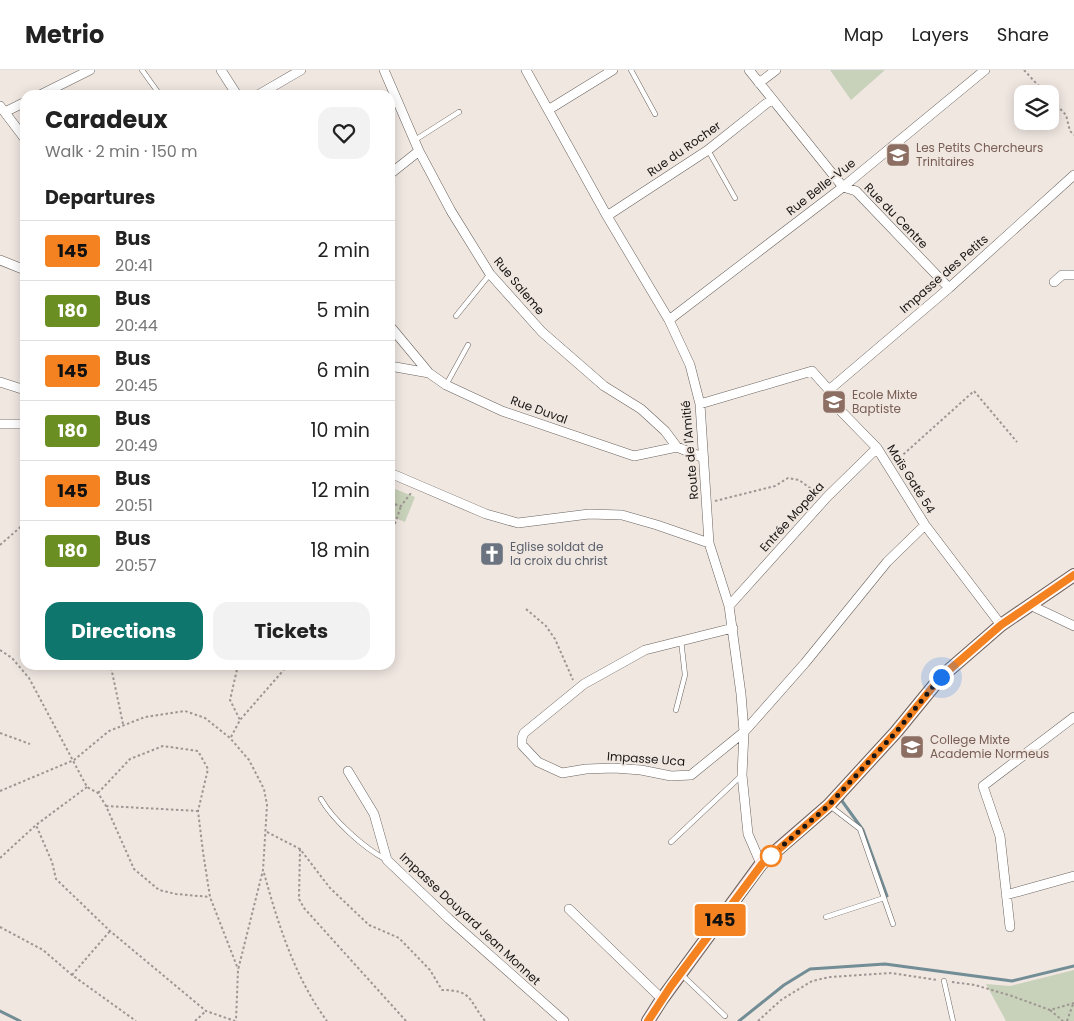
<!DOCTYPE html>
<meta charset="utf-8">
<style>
:root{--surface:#fff;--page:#f2f2f2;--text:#222;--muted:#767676;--line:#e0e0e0;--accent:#0f766e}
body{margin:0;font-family:Poppins,sans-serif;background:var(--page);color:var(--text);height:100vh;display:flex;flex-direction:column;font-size:19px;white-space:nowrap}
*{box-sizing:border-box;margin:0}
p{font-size:16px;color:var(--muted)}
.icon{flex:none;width:28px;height:28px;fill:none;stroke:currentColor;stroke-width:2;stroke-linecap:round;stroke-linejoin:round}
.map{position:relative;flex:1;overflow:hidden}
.drawer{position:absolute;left:20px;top:20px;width:375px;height:580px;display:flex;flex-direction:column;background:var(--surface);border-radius:15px;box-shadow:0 2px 12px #0003}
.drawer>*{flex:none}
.badge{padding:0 10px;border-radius:4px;font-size:18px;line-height:32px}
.tools{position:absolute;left:1014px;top:15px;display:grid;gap:10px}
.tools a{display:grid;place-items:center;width:45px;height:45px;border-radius:10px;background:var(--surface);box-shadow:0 2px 12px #0003;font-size:25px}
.you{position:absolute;width:25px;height:25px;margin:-12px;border:4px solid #fff;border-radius:50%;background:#1a73e8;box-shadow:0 0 0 8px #1a73e833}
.map>.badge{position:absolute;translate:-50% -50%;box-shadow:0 0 0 2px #fff}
h2{padding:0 25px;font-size:19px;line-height:45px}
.round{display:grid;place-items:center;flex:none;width:52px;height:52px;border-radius:15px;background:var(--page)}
.summary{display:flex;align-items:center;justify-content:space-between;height:85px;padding:0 25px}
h1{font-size:24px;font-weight:700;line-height:38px}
.button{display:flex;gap:10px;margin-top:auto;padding:10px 25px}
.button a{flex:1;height:58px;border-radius:15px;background:var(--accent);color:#fff;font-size:20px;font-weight:700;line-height:58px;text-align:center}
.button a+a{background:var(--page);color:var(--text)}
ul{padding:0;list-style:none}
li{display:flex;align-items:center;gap:15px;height:60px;padding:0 25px;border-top:1px solid var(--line)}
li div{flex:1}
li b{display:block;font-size:19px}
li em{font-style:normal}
li .badge{min-width:55px;font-weight:700;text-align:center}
header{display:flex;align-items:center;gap:30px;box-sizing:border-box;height:70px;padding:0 25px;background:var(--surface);border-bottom:1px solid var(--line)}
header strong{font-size:24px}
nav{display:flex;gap:28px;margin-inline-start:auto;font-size:18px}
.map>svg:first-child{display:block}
</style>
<header>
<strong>Metrio</strong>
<nav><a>Map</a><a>Layers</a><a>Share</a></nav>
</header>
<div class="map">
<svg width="1074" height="951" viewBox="0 0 1074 951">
<rect width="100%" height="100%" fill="#f0e7e1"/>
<!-- green -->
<path fill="#c8d1b9" d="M830,0h55l-34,30z
M390,417l25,10 -10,25 -15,-6z
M1074,900v51h-68l-20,-37 24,2z"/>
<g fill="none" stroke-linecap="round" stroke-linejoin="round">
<!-- stream -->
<path stroke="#728d95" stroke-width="3" d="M844,725l-2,6 21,29 24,66
M0,941l20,10
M739,951l45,-36 26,-16 75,-5 127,17 62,-15"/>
<defs>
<path id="lane" d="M142,0l18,25
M631,0l24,44
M415,70l44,-28
M708,80l27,48
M456,246l34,-42
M446,315l22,-40
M676,640l9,-35 -4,-35
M321,729c12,21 43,49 64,60
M830,736l30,23 33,95
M671,772l70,-66
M826,847l58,-19
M682,905l43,41
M944,911l9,40"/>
<path id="street" d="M221,0l16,25
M384,0l35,81 32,60 39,63 52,58 62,54 37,23 24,22 12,16
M526,0l81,146 62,104 21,45 10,39 9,139 20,63 12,88 3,38 -2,43 6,59 13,30
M749,0l94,117 13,4 93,97
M759,13l17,-13
M40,25l50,-25
M258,25l43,-25
M0,36l25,33
M548,40l65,-40
M5,42l20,-10
M390,104l29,-23
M607,146l101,-66 64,-51
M0,190l25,10
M1054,212l8,-7h12
M669,250l174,-133 142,-117
M390,256l39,47 17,12 56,26 132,45 43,-9 27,11
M390,296l39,7
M0,312l25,8
M829,320l120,-102 125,-113
M700,334l112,-33 17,19 7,16 41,42 48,77 76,100
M0,354h25
M390,403l96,41 32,9 71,-9 33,1 35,10 52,18
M1030,535l44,21
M729,536l98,-109 50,-49
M733,558l-88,22 -61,34 -60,49 -2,5v7l16,17 24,11 24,-4 28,-1 27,2 30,6 20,-1 53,-43 61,-69 82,-101 38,-37
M348,701l26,43 13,46 62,59 115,102
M1006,825l68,-19
M569,839l93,90
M1010,857l-10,-91 -17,-50 91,-69"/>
<path id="secondary" d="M648,951l14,-22 99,-135 68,-59 67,-73 45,-55 60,-52 73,-50"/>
</defs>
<!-- lane casing -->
<use href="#lane" stroke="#6a635e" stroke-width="5.5"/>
<!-- street casing -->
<use href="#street" stroke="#6a635e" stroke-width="10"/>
<!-- secondary casing -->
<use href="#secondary" stroke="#6a635e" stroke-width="14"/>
<!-- path -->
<path stroke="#9d9692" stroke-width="2" stroke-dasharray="2.5 2.5" stroke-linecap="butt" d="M1024,0l22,24
M1050,28l16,17 4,16 4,4
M896,391l78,-70 43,51
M715,431l60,-15 13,-8 11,2 15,11 -1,6
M390,433l11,3 10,-13
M390,468l11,-32
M0,475l25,-22
M526,539l20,17 9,13 18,41
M0,580l12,8 17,20 58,109 11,6 8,13 28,63 25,21 17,4 34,3
M238,595l-8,35 10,20
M123,654l-12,-57h21l6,-2
M0,663l30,11
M231,667l9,-17 48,-55
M87,717l-51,38 16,37 4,17 54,52 96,80 29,10
M0,721l74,-31 35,-29 36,-14 40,-6 20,7 25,20 19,22 15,29 3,16 -4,65 -25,100 -2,51
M98,723l32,-34 33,-13 35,5 10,18 -10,42 5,41 7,45 28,72
M106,736l92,5
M267,762l33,17 30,39 39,37 30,13 31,32 12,20c31,0 27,11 43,31
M300,779l-1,50 5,9 102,113
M0,788l36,-33
M264,803c14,51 31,105 63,148
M0,857l43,23 29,25 64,46
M72,905l38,-44
M952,912l23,3 37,11 38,14 24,-7
M1050,940l13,11
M195,951l11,-10
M758,951l23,-21 31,-19 18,-4 61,-4 46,7
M1067,951l6,-17"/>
<!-- lane -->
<use href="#lane" stroke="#fff" stroke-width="4.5"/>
<!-- street -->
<use href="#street" stroke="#fff" stroke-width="9"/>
<!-- secondary -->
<use href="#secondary" stroke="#f8dbdf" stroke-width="12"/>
</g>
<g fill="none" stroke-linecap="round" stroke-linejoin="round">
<defs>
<path id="line" d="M648,951l23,-35 91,-122 67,-59 67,-73 45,-55 60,-52 73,-50"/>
</defs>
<!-- line casing -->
<use href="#line" stroke="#fff" stroke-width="11"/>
<!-- line -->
<use href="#line" stroke="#f58220" stroke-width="8"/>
<!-- walk -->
<path stroke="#181513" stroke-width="5" stroke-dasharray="0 9" d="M771,786l58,-51 67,-73 45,-55"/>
</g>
<!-- icons -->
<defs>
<symbol id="school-square" viewBox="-11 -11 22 22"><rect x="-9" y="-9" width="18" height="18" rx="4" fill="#8d6e63" stroke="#f0e7e1"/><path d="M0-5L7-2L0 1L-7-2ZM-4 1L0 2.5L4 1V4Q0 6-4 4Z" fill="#fff"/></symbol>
<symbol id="church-square" viewBox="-11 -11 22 22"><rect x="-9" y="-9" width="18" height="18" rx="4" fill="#6b7280" stroke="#f0e7e1"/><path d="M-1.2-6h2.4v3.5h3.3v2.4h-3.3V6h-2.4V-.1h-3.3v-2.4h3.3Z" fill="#fff"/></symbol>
</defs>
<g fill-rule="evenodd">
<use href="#school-square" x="884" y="71" width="28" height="28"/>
<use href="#school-square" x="820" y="318" width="28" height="28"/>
<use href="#church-square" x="478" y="470" width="28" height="28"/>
<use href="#school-square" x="898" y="663" width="28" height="28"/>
</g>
<!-- markers -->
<circle fill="#fff" stroke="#f58220" stroke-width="2.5" cx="771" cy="786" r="10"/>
<g text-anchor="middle" stroke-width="4" stroke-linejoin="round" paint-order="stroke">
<!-- education labels -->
<g font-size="12" fill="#785e54" stroke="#f0e7e1" text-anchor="start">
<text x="916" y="82">Les Petits Chercheurs<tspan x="916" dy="14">Trinitaires</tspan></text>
<text x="852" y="329">Ecole Mixte<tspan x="852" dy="14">Baptiste</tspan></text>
<text x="930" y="674">College Mixte<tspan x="930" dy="14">Academie Normeus</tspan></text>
</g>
<!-- street labels -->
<g font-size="12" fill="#181513" stroke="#f0e7e1">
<text transform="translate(684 79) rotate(-35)" y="4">Rue du Rocher</text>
<text transform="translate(821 117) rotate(-38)" y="4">Rue Belle-Vue</text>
<text transform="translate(896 146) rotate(46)" y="4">Rue du Centre</text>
<text transform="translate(944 204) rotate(-41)" y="4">Impasse des Petits</text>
<text transform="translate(519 216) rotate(50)" y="4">Rue Saleme</text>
<text transform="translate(539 340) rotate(20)" y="4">Rue Duval</text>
<text transform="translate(690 380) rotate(-95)" y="4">Route de l'Amitié</text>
<text transform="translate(911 409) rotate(58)" y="4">Maïs Gaté 54</text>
<text transform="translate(792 447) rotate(-48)" y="4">Entrée Mopeka</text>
<text transform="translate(646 689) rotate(4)" y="4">Impasse Uca</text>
<text transform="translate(470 849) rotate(43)" y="4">Impasse Douyard Jean Monnet</text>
</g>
<!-- worship labels -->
<g font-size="12" fill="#5b616d" stroke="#f0e7e1" text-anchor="start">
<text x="510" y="481">Eglise soldat de<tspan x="510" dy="14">la croix du christ</tspan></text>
</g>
</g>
</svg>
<div class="tools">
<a><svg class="icon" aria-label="layers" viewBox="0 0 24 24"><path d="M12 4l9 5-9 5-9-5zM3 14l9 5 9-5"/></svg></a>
</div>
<div class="you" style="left:941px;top:607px"></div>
<b class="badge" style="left:720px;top:850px;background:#f58220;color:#111">145</b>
<section class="drawer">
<div class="summary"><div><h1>Caradeux</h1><p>Walk · 2 min · 150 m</p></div><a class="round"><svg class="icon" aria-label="heart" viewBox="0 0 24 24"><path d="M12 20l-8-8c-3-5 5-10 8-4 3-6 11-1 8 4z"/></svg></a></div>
<h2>Departures</h2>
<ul>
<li><span class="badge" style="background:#f58220;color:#111">145</span><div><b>Bus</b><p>20:41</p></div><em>2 min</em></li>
<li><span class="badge" style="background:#6b8e23;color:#fff">180</span><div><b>Bus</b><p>20:44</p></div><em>5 min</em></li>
<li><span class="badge" style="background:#f58220;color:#111">145</span><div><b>Bus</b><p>20:45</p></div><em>6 min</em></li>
<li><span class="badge" style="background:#6b8e23;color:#fff">180</span><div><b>Bus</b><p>20:49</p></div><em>10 min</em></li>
<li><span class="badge" style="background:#f58220;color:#111">145</span><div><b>Bus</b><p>20:51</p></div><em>12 min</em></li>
<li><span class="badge" style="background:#6b8e23;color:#fff">180</span><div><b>Bus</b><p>20:57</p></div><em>18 min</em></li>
</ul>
<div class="button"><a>Directions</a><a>Tickets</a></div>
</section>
</div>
